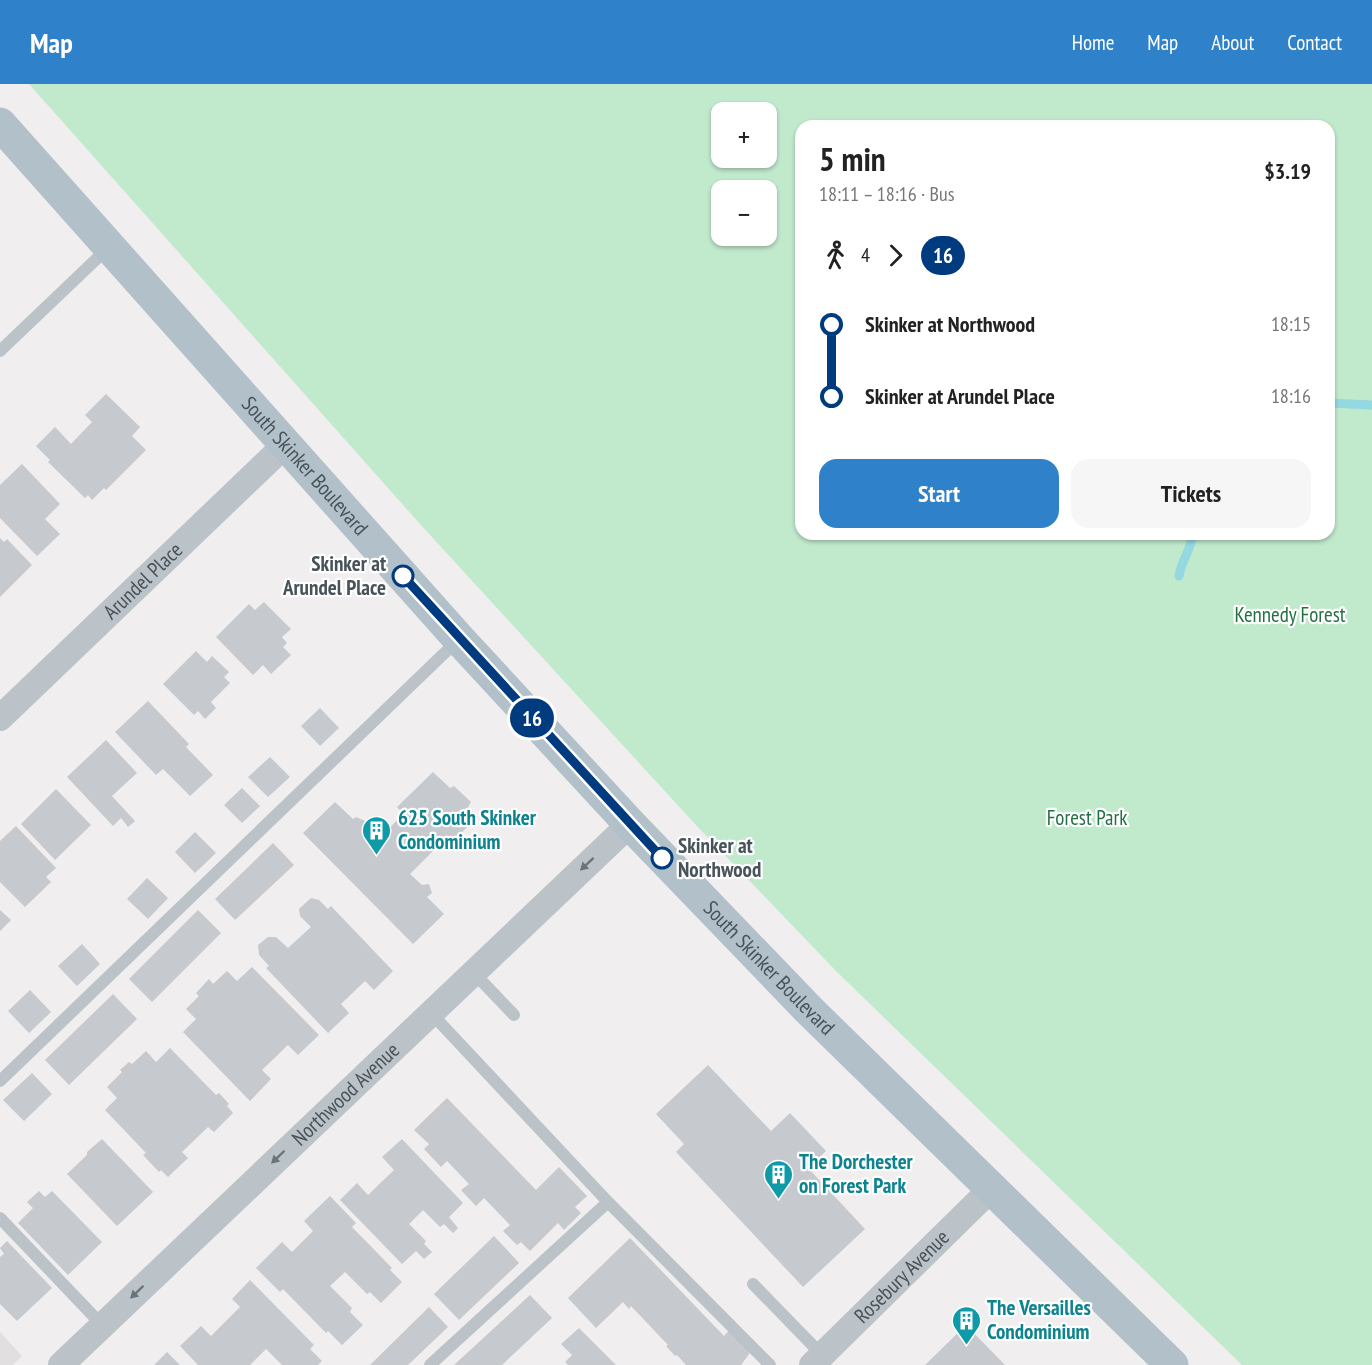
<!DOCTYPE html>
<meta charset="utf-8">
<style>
:root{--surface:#fff;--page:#f6f6f6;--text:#222;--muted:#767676;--accent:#2f82c9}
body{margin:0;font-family:"PT Sans Narrow",sans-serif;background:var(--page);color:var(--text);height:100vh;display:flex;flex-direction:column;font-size:22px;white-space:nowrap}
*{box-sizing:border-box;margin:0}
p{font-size:20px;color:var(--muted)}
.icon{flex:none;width:33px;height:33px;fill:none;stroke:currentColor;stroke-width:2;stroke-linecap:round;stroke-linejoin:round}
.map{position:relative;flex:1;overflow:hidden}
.side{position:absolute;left:795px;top:36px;width:540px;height:420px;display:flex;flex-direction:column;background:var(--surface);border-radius:18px;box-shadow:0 2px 4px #0004}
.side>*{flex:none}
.badge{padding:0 12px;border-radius:20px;font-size:21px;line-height:39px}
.tools{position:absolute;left:711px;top:18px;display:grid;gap:12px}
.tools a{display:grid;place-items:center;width:66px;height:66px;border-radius:12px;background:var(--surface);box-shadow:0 2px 4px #0004;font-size:30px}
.map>.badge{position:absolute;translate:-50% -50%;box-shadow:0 0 0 3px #fff}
.legs{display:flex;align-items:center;gap:9px;height:66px;padding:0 24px;font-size:20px}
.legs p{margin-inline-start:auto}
.overview{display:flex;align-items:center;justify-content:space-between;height:102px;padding:0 24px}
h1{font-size:33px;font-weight:800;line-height:45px}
.action{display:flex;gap:12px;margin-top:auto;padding:12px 24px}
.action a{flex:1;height:69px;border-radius:18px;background:var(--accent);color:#fff;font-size:24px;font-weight:800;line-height:69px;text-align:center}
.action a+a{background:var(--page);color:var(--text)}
ul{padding:0 24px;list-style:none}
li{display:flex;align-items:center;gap:21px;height:72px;font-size:22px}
li i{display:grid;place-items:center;width:9px;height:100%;margin:0 8px;background:currentColor}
li i::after{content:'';width:15px;height:15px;margin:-8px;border:4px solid;border-radius:50%;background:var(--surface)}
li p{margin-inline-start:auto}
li:first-child i{background:linear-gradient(#0000 50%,currentColor 0)}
li:last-child i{background:linear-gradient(currentColor 50%,#0000 0)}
header{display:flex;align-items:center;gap:36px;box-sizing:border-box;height:84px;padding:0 30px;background:var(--accent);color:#fff}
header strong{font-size:28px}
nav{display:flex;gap:33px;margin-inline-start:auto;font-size:21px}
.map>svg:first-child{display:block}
</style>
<header>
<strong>Map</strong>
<nav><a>Home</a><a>Map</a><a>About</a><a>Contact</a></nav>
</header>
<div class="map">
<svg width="1372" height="1281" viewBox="0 0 1372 1281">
<rect width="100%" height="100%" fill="#f0eeee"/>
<!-- education -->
<path fill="#e1dfdf" d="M0,1248l22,24 -9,9h-13z"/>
<!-- green -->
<path fill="#c1e9cc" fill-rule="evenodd" d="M29,0h1343v1281h-130l-406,-394 -141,-147 -275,-300zM722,28h44v46h-44zM801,42h528v408h-528zM722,106h44v46h-44z"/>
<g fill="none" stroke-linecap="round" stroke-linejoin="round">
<!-- stream -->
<path stroke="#94d8e0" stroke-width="9" d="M1329,319l43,2
M1179,492c2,-15 12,-26 14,-42"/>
</g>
<!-- building -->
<path fill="#c6c9cd" d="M106,310l34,33 -8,9 14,14 -40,40 -2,-2 -12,12 -4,-5 -3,3 -37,-36 2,-2 -14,-14 19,-19 16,17 21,-22 -7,-7z
M22,380l38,40 -15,15 15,15 -23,22 -37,-38v-33z
M0,454l4,4 3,-3 25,26 -32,32z
M264,518l27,27 -9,8 5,6 -4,4 8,8 -20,19 -8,-9 -10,10 -37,-38 33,-33 6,6z
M196,567l11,11 5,-6 17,16 -5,5 6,6 -19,19 5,6 -11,11 -7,-8 -4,4 -31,-31z
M148,617l41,43 -3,3 27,28 -23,21 -27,-27 -7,6 -41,-43z
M320,624l19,20 -19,18 -19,-20z
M106,656l31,33 -25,23 23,25 -7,6 -7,-9 -8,8 -46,-49z
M270,673l20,20 -22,20 -20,-20z
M433,688l17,16 4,-2 17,16 -3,5 10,10 -33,31 -4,-5 -31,31 12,11 7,-1 3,9 -5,4 17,17 -31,30 -110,-111 32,-31 18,17 3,-2 9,4 1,4 13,14 24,-25 -6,-7z
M242,704l18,18 -18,17 -18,-18z
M56,705l35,36 -36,35 -34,-36z
M16,742l40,42 -10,9 5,5 -26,25 -25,-25v-41z
M195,748l21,21 -21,20 -20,-21z
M273,759l21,22 -59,55 -20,-21z
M147,794l21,20 -20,21 -21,-20z
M311,814l8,2 9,9 3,-3 62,65 -19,19 -9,-9 -24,23 8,9 -21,20 -62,-65 3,-2 -10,-11 -1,-10 10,-8h8l12,11 23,-21 -11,-11 -1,-7z
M0,826l11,10 -11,11z
M198,826l23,23 -69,69 -23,-23z
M82,860l18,20 -23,22 -19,-20z
M252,883l67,68 -21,20 -10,-10 -26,25 9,9 -21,22 -67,-69 13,-13 -10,-10 13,-13 -3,-3 13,-14 4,5 14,-13 10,10z
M30,906l21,22 -22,21 -21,-22z
M113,910l24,25 -68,66 -24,-25z
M170,964l46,47 3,-2 10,11 -2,2 6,7 -19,19 -6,-5 -26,25 6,6 -20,19 -7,-7 -2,2 -16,-17 3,-2 -41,-43 12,-12 -10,-11 15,-15 -2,-2 9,-8 3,2 14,-13 10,11z
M708,981l63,66 19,-18 36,38 -18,17 57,61 -62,58 -127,-135 8,-8 -28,-30z
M32,989l20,21 -28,27 -21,-21z
M447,1014l89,92 23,-23 28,29 -12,11 6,6 -17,17 -6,-7 -28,28 -9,-9 -4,3 -14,-14 7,-6 -26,-27 -8,8 -15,-16 8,-6 -22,-23 -6,6 -17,-18 5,-5 -15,-14z
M102,1055l51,53 -36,34 -50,-52 20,-19v-3z
M402,1055l61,64 -14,14 9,11 -5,5 -9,-9 -4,3 -17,-17 -14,14 17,17 -2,3 8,8 -8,7 -8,-8 -14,13 -62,-64 17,-17 11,12 26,-25 -12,-13z
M39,1107l6,6 7,-6 50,51 -34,33 -50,-52 15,-15 -6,-6z
M330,1112l26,27 -4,4 40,41 -2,2 12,12 -21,21 -11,-11 -3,2 -22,-22 -15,14 22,22 -2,4 13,13 -21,20 -14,-14 -2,2 -43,-44 -3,3 -24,-24 26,-26 10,10 21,-21 -9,-10z
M494,1152l25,27 -60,57 -25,-26z
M630,1154l94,98 7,-8 21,22 -11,15h-55l-9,-10 -2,1 -9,-10 2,-1 -37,-39 -2,3 -6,-7 -27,26 -28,-30z
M7,1157l45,47 -35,33 -17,-17v-47l4,-3 -4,-6z
M250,1196l64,65 -4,4 12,12 -4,4h-36l-16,-16 -16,16h-52l-18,-19 21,-20 10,10 29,-29 -8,-8z
M530,1211l22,23 -50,47h-48z
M429,1223l19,20 -40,38h-38z
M966,1241l39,40h-80z
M579,1244l37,37h-48l-3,-3 7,-7 -11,-11z
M167,1268l13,13h-26z"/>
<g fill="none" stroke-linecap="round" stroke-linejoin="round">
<!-- lane -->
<path stroke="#bbc3c9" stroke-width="12" d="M0,267l108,-103
M473,888l41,43
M430,928l178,190 162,163
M0,997l457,-440
M0,1134l102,107
M753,1200l69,71
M430,1281l178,-163"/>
<!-- street -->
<g stroke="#bbc3c9" stroke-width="26">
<path id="s1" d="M0,634l285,-273"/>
<path id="s2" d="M61,1281l569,-541"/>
<path id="s3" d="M812,1281l179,-176"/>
</g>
<!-- primary -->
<path stroke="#b1c0c9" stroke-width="33" id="s4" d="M0,40l459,515 171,185 179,186 363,355"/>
</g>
<!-- one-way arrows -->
<defs><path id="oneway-solid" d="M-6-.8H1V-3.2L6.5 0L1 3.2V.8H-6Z" transform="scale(1.5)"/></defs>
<g fill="#6a757b">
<use href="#oneway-solid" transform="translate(587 780) rotate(137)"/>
<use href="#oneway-solid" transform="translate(278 1073) rotate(136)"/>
<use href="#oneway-solid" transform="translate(137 1208) rotate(136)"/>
</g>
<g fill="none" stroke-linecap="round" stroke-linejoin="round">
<defs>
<path id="line-1" d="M403,492l259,282"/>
</defs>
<!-- line-1 casing -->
<use href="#line-1" stroke="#fff" stroke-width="14"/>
<!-- line-1 -->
<use href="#line-1" stroke="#003b80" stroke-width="9"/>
</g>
<!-- icons -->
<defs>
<symbol id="building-pin" viewBox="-11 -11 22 30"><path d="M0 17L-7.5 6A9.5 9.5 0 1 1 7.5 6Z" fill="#0f9aa8" stroke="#fff"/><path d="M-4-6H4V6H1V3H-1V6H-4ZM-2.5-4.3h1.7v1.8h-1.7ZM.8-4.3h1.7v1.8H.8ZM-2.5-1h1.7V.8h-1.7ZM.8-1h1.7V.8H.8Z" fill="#fff"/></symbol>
</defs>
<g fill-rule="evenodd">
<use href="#building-pin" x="360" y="730" width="33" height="45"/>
<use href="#building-pin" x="762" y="1074" width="33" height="45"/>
<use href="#building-pin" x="950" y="1220" width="33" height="45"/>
</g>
<!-- markers -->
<g fill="#fff" stroke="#003b80" stroke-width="3">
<circle cx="403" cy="492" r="10"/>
<circle cx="662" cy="774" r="10"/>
</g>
<g text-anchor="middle" stroke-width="4.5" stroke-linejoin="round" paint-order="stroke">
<!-- street labels -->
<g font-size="21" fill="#485359" stroke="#fff">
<text dy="7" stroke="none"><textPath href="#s4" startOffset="458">South Skinker Boulevard</textPath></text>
<text dy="7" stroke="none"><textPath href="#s1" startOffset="198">Arundel Place</textPath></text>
<text dy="7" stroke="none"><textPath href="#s4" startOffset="1142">South Skinker Boulevard</textPath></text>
<text dy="7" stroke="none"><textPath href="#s2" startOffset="393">Northwood Avenue</textPath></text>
<text dy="7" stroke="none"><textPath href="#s3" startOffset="126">Rosebury Avenue</textPath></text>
</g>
<!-- stop labels -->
<g font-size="21" font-weight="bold" fill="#485359" stroke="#fff" text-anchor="end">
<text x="386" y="487">Skinker at<tspan x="386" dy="24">Arundel Place</tspan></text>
<text x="678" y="769" text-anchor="start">Skinker at<tspan x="678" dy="24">Northwood</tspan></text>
</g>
<!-- park labels -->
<g font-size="21" fill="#227142" stroke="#fff">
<text x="1290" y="538">Kennedy Forest</text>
<text x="1087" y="741">Forest Park</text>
</g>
<!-- culture labels -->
<g font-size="21" font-weight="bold" fill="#0d838f" stroke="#fff" text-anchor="start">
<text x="398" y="741">625 South Skinker<tspan x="398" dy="24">Condominium</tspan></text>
<text x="799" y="1085">The Dorchester<tspan x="799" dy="24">on Forest Park</tspan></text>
<text x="987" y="1231">The Versailles<tspan x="987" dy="24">Condominium</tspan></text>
</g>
</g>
</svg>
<div class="tools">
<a>+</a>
<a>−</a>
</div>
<b class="badge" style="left:532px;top:634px;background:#003b80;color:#fff">16</b>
<section class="side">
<div class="overview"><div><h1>5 min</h1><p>18:11 – 18:16 · Bus</p></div><b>$3.19</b></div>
<div class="legs"><svg class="icon" aria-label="walk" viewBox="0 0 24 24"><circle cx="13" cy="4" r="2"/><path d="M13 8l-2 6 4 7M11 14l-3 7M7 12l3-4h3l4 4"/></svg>4<svg class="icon" aria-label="forward" viewBox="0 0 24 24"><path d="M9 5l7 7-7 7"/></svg><b class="badge" style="background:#003b80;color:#fff">16</b></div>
<ul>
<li><i style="color:#003b80"></i><b>Skinker at Northwood</b><p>18:15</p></li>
<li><i style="color:#003b80"></i><b>Skinker at Arundel Place</b><p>18:16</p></li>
</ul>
<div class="action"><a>Start</a><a>Tickets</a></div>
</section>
</div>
